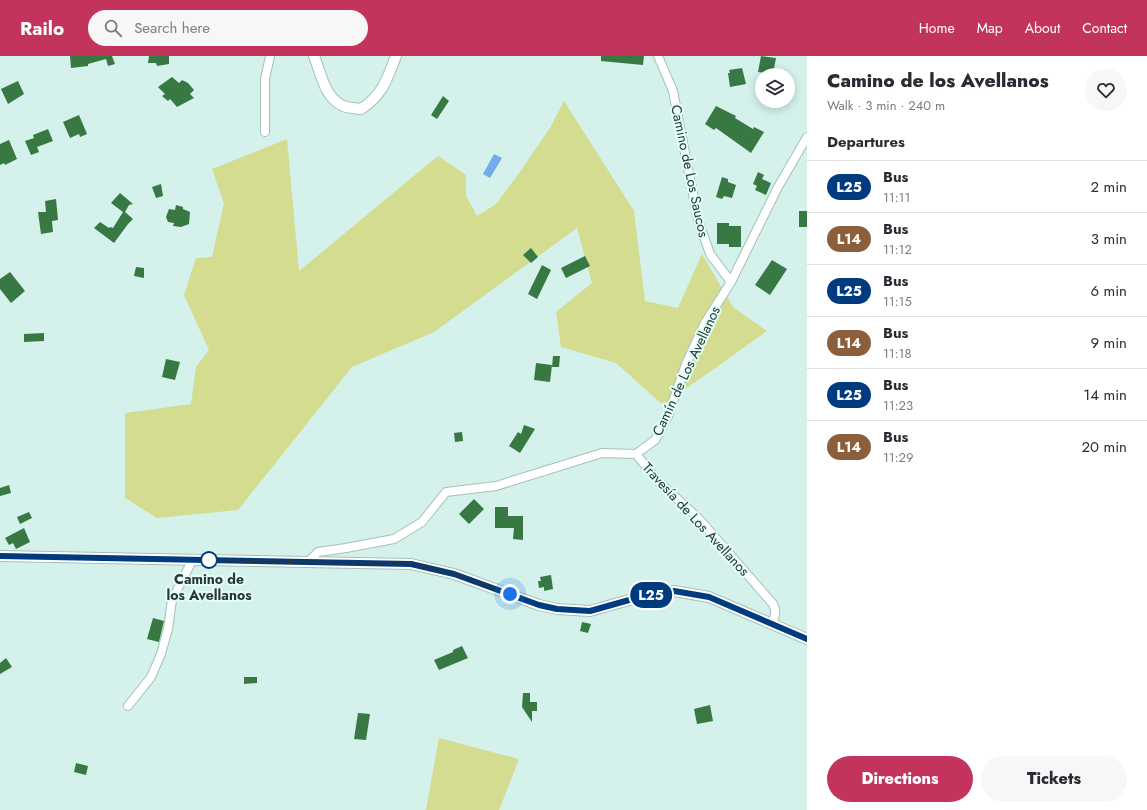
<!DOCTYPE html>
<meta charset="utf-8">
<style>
:root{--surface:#fff;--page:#f7f7f7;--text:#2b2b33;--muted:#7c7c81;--line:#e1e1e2;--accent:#c3345d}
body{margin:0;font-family:Jost,sans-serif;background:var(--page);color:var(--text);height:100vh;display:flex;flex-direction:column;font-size:15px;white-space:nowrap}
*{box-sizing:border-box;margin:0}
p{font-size:13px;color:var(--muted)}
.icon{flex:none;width:22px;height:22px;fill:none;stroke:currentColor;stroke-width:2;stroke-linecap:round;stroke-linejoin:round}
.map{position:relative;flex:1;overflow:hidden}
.sheet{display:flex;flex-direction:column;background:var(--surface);width:340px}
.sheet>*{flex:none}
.badge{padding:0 8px;border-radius:13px;font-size:14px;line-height:26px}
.tools{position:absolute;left:755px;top:12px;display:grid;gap:8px}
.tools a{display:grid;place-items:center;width:40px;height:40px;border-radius:50%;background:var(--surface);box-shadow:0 2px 10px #0003;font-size:20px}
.you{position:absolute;width:20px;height:20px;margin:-10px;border:3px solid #fff;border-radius:50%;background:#1a73e8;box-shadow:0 0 0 6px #1a73e833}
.map>.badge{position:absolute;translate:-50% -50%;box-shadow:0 0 0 2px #fff}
h2{padding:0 20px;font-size:15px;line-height:36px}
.round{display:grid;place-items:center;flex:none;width:42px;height:42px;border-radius:21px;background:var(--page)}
.headline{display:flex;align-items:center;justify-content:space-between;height:68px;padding:0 20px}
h1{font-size:19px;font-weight:800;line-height:30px}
.action{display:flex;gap:8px;margin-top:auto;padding:8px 20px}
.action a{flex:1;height:46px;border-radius:24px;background:var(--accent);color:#fff;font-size:16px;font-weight:800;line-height:46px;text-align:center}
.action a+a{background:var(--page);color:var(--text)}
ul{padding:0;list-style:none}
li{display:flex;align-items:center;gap:12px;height:52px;padding:0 20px;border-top:1px solid var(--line)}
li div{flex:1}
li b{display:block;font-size:15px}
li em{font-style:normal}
li .badge{min-width:44px;font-weight:700;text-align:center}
header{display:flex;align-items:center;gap:24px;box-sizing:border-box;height:56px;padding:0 20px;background:var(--accent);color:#fff}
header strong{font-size:19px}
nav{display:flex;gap:22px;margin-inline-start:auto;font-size:14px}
.search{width:280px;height:36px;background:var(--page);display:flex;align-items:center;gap:10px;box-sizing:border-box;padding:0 14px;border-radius:22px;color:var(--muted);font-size:15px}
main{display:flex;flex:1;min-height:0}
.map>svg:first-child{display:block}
</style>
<header>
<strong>Railo</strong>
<div class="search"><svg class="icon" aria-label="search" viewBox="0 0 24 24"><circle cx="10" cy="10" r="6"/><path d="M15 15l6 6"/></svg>Search here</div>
<nav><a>Home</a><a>Map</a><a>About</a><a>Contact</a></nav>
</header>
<main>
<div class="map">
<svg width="807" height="754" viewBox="0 0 807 754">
<rect width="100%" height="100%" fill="#d4f1eb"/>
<!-- green -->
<path fill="#d4dc90" d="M564,45l70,110 11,90 33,7 24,-54 31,53 34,24 -104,74 -47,-42 -55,-16 -5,-35 36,-29 -15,-55 -143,104 -82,35 -114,143 -81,8 -32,-20v-85l66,-9 5,-37 13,-17 -25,-55 12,-37 16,-1 12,-54 -12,-34 75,-30 12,132 139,-115 28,19v21l11,20 19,-12 21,-28 33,-48z
M439,682l80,21 -20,51h-73z"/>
<!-- water -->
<path fill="#74abe8" d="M494,98l8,4 -12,20 -7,-4z"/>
<!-- building -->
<path fill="#377843" d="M70,0h42l3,8 -7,2 -2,-7 -18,5v2l-17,2z
M149,0h20v8l-12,2 -1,-3h-8z
M601,0h43l-1,9 -42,-4z
M761,0l15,2 -3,16 -15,-2z
M742,12l4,16 -16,3 -2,-14h2l-1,-3z
M172,21l7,6 3,-3 6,3 6,7 -4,4 4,4 -17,9 -7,-8 -2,2 -6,-5 3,-2 -7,-7z
M18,25l6,13 -16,10 -7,-15z
M443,40l6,5 -12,18 -6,-4z
M716,50l20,10 -1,2 18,11 1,-2 10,5 -13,21 -35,-25 -2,2 -9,-6z
M79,59l8,19 -7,3 -1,-3 -9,4 -7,-16z
M48,73l5,12 -16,6 2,5 -8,3 -6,-14 9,-3 -1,-3z
M9,84l8,19 -12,6 -1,-2 -4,2v-21z
M758,116l6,3 -2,4 9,4 -5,12 -11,-5 2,-4 -4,-2z
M722,121l6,2v3l8,3 -4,13 -8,-2 -2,3 -6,-2z
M161,128l2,12 -7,2 -4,-11z
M120,137l13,11 -4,1 -4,7 8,7 -5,5 -14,19 -20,-15 6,-6 9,6 1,-1 3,1 10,-16 -12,-9z
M56,143l2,21 -6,1 1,11 -12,2 -3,-22h8l-1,-11z
M176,149l7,2v2l7,3 -1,12 -8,3 -8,-1 1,-3 -6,-1 -2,-5 3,-8 6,1z
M799,155h8v16h-8z
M717,167h12v3h12v21h-12v-3h-12z
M531,192l7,9 -7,6 -8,-8z
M585,200l5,10 -24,12 -5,-10z
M772,204l15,9 -17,26 -15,-10z
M542,209l9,5 -14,29 -9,-5z
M136,211l8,1v10l-10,-2z
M10,216l15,19 -14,12 -11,-14v-10z
M44,277v8l-20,1v-8z
M553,300h7l-1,11h-7z
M166,303l14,3 -5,18 -13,-3z
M536,307l16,2 -2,17 -16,-2z
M524,369l11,4 -15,24 -11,-7 9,-14 3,2z
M462,376l1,9 -8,1 -1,-9z
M9,429l2,8 -11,3v-8z
M474,443l10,10 -15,15 -10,-10z
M495,451h13v9h15v24l-10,-1 1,-11h-19z
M29,456l3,6 -12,6 -3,-7z
M24,472l6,14 -14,7 -3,-6 -4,2 -4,-7z
M551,519l2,14 -9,2v-4l-5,1 -1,-7h3l-1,-4z
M153,562l11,3 -5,21 -12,-3z
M582,566l9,2 -3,9 -8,-2z
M462,590l6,12 -29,12 -5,-10 19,-8v-2z
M6,602l6,9 -12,7v-11z
M244,621h13v6l-13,1z
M523,637h7v9h7v9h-5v11l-10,-15z
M710,649l3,16 -16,3 -3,-15z
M358,657l12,1 -4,26 -12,-1z
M76,707l12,3 -2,9 -12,-3z"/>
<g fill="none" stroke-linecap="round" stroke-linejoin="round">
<defs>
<path id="minor" d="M658,0l15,35 25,129 12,34 21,28
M265,76v-53l5,-23
M636,398l22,27 41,38 74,85c4,8 2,12 -1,20
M308,506l10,-10 28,-4 48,-9 28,-17 24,-30 50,-6 106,-33 34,1 19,-14 13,-24 18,-52 19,-41 26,-41 47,-95 29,-50
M128,650l23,-29 10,-23 7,-25 4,-29 21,-41"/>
<path id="tertiary" d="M314,0c7,17 10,41 29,50 5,2 13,2 18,3 22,-14 26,-30 35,-53
M0,500l411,8 43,10 85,31 18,4 33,2 57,-16 27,-4 35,6 98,42"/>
</defs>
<!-- minor casing -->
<use href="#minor" stroke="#a4c0ba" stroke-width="10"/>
<!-- tertiary casing -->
<use href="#tertiary" stroke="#a4c0ba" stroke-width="12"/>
<!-- minor -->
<use href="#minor" stroke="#fff" stroke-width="8"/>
<!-- tertiary -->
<use href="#tertiary" stroke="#fff" stroke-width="10"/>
</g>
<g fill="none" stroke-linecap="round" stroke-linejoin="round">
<defs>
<path id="line" d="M0,500l411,8 43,10 85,31 18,4 33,2 57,-16 27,-4 35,6 98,42"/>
</defs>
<!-- line casing -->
<use href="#line" stroke="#fff" stroke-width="9"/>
<!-- line -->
<use href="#line" stroke="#003b80" stroke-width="6"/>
<!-- walk -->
<path stroke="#2b3634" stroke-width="4" stroke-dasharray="0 7.2" d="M209,504h-3l205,4 43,10 56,20"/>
</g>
<!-- markers -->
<circle fill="#fff" stroke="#003b80" stroke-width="2" cx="209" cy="504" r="8"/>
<g text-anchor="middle" stroke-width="4" stroke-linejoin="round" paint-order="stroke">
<!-- street labels -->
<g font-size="14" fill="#2b3634" stroke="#e1fef8">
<text transform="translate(690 115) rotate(78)" y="5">Camino de Los Saucos</text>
<text transform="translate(686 315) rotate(-65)" y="5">Camín de Los Avellanos</text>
<text transform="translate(696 463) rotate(47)" y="5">Travesía de Los Avellanos</text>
</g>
<!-- stop labels -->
<g font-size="14" font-weight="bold" fill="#2b3634" stroke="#e1fef8">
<text x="209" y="528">Camino de<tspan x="209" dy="16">los Avellanos</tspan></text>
</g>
</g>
</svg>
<div class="tools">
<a><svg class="icon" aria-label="layers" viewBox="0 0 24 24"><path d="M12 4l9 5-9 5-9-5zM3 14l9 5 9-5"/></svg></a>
</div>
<div class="you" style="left:510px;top:538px"></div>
<b class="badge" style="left:651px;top:539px;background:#003b80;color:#fff">L25</b>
</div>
<section class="sheet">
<div class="headline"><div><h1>Camino de los Avellanos</h1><p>Walk · 3 min · 240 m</p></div><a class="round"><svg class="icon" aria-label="heart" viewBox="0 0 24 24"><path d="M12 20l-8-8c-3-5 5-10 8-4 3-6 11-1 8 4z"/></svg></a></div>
<h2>Departures</h2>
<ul>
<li><span class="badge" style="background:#003b80;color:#fff">L25</span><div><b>Bus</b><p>11:11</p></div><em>2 min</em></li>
<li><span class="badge" style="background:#8b5e3c;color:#fff">L14</span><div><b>Bus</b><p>11:12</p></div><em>3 min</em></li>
<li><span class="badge" style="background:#003b80;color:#fff">L25</span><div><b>Bus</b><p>11:15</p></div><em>6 min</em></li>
<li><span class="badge" style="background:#8b5e3c;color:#fff">L14</span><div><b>Bus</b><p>11:18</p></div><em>9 min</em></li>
<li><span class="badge" style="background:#003b80;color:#fff">L25</span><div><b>Bus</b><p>11:23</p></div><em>14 min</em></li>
<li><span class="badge" style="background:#8b5e3c;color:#fff">L14</span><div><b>Bus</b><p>11:29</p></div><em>20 min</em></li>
</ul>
<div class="action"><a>Directions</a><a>Tickets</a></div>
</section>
</main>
